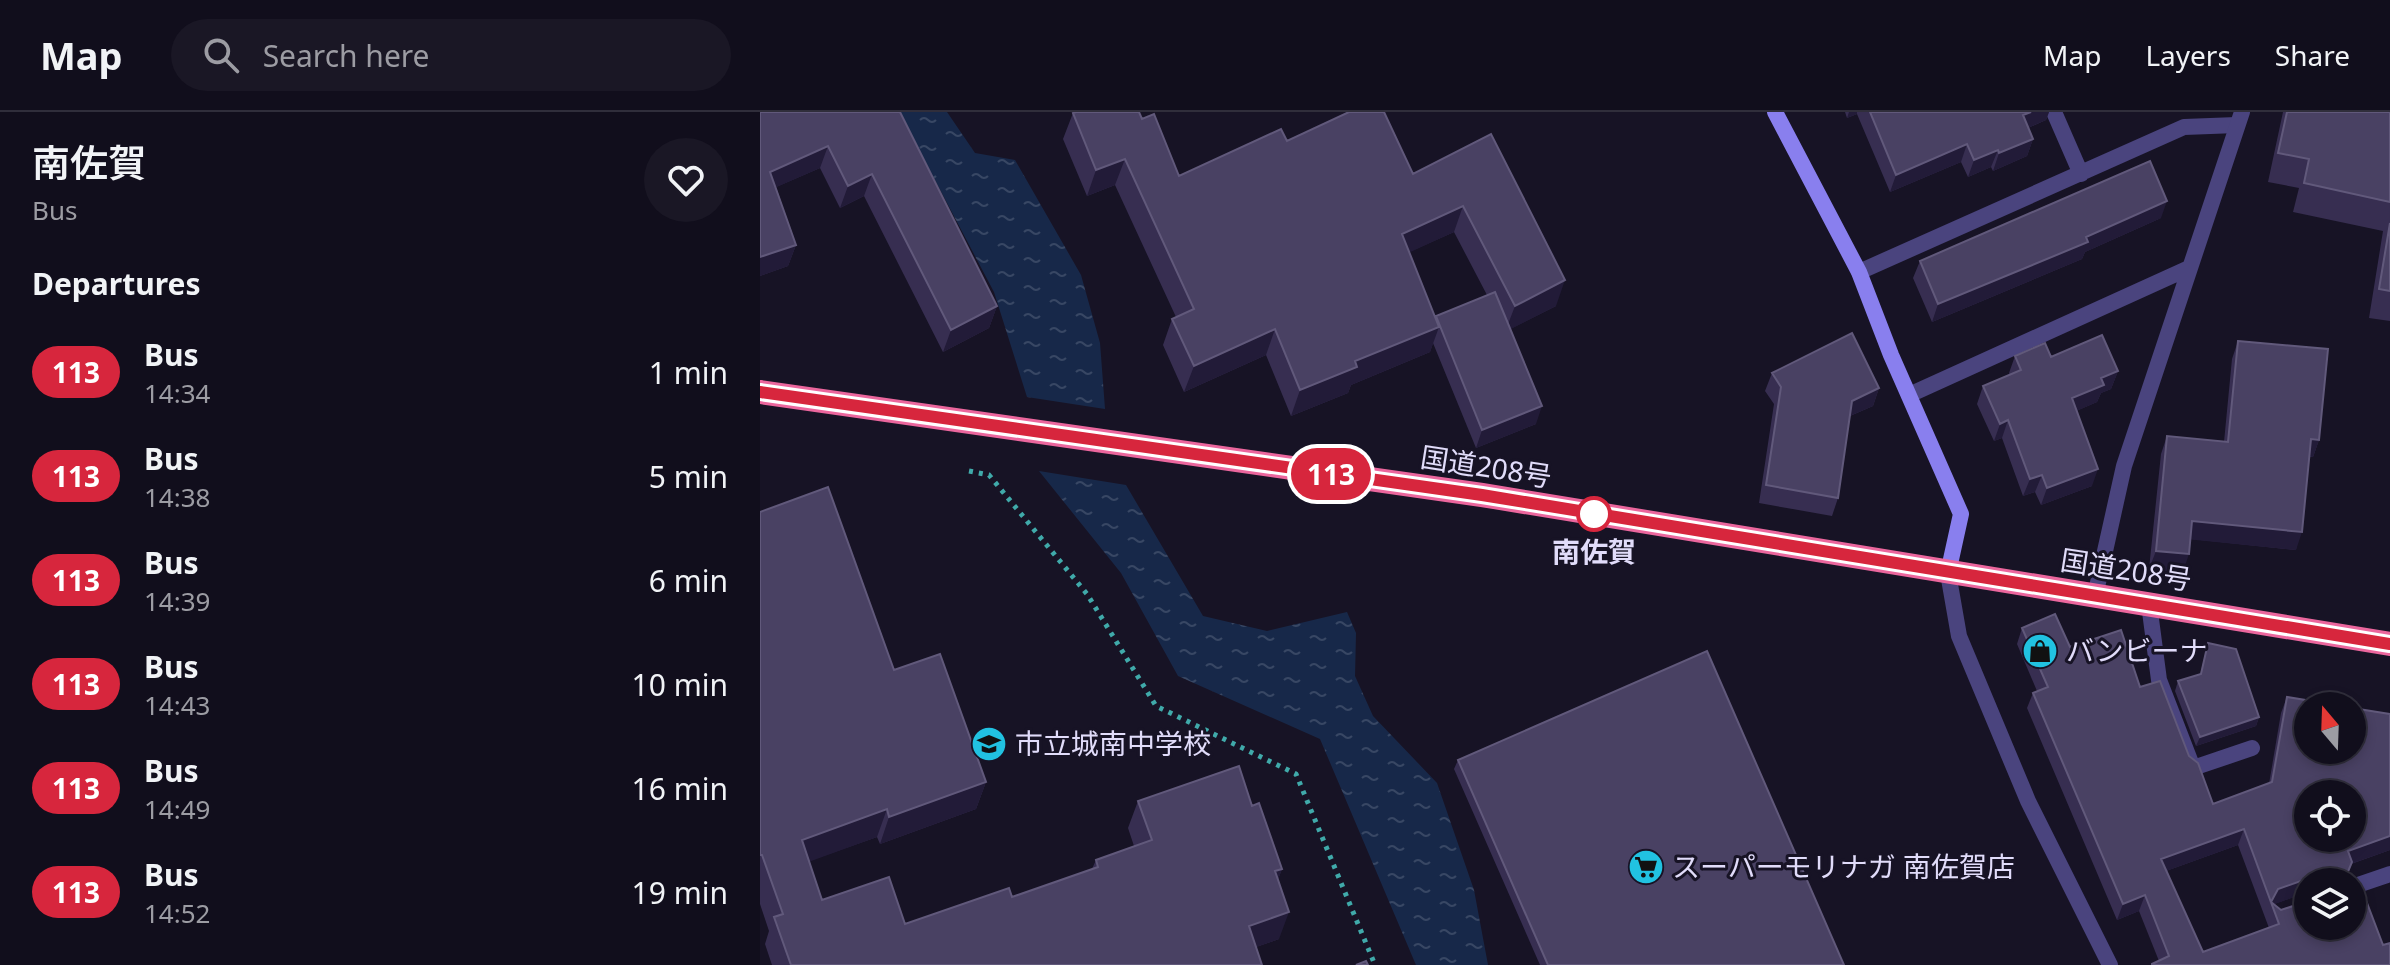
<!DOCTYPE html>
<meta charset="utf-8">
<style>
:root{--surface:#110e1c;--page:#1a1725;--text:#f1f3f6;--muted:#9c9ca3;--line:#302e3b}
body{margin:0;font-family:"Noto Sans","Noto Sans JP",sans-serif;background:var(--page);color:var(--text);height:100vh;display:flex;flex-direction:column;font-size:30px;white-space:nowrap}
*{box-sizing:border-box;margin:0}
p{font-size:26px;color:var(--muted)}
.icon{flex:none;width:44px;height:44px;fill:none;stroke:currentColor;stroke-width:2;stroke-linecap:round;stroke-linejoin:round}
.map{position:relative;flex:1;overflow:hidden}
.details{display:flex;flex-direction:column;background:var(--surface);width:760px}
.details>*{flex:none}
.badge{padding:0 16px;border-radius:26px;font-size:28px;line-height:52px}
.needle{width:52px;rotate:341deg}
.tools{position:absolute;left:1534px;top:580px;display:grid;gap:16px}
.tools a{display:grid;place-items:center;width:72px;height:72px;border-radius:50%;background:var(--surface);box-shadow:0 4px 12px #0003,0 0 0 2px var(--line);font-size:40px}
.map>.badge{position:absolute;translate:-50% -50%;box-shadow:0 0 0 4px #fff}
h2{padding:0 32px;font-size:30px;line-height:72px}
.round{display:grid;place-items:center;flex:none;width:84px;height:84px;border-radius:42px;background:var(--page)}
.summary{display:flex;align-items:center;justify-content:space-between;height:136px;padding:0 32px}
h1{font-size:38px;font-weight:600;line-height:60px}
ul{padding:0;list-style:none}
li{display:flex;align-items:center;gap:24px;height:104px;padding:0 32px}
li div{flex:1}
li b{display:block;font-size:30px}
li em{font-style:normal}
li .badge{min-width:88px;font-weight:700;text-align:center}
header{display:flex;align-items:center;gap:48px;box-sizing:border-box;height:112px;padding:0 40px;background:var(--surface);border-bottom:2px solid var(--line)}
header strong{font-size:38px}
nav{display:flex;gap:44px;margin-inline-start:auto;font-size:28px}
.search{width:560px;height:72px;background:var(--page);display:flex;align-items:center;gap:20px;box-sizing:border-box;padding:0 28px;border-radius:44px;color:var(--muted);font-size:30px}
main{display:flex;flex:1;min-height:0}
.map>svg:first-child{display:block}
</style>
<header>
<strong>Map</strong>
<div class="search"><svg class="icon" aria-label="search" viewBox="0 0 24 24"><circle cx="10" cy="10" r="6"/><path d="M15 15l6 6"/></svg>Search here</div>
<nav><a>Map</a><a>Layers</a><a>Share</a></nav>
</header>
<main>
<section class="details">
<div class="summary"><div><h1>南佐賀</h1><p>Bus</p></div><a class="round"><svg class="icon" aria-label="heart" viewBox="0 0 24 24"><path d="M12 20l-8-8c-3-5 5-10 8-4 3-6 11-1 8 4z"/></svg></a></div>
<h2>Departures</h2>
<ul>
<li><span class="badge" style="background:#d7263d;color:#fff">113</span><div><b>Bus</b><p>14:34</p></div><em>1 min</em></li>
<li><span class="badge" style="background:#d7263d;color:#fff">113</span><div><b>Bus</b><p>14:38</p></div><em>5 min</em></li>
<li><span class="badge" style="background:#d7263d;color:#fff">113</span><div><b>Bus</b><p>14:39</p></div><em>6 min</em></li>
<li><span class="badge" style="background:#d7263d;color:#fff">113</span><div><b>Bus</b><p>14:43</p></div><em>10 min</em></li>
<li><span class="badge" style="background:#d7263d;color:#fff">113</span><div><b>Bus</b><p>14:49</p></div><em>16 min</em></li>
<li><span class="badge" style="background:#d7263d;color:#fff">113</span><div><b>Bus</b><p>14:52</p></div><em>19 min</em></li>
</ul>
</section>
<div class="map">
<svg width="1630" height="853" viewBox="0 0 1630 853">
<defs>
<pattern id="water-ripples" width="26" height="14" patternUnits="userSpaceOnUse" patternTransform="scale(2)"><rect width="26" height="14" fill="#172849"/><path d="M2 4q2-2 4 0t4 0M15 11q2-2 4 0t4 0" fill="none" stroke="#384764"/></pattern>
</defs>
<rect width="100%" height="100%" fill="#171325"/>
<!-- water -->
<path fill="url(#water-ripples)" d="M139,0h48l28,41 40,7 66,115 19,68 5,66 -78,-12 -33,-105z
M279,359l87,14 77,131 64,15 80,-19 9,21 -1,43 18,40 64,67 37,107 14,75h-72l-96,-226 -142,-63 -57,-103z"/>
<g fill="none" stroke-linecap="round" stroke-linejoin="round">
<!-- path -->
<path stroke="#40aaaa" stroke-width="5" stroke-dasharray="4 6" stroke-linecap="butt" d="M209,359l20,4 98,119 69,112 140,68 79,191"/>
<!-- lane -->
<path stroke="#4a447e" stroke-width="16" d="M1294,0l27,62
M1099,160l325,-145 53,-2
M1389,492l10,76 34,88 59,-20"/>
<!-- street -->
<path stroke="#4a447e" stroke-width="16" d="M1149,283l280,-127
M1188,461l11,63 69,165 82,164
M1335,484l29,-130 118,-354
M1592,775l38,-13"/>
<!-- secondary -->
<path stroke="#897fee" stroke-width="16" d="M1015,0l84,160 32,83 70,159 -13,59"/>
<!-- highway -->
<path stroke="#eb669d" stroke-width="24" d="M0,280l722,103 908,149"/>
</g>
<!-- wall -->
<path fill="#372e51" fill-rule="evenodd" d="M0,0h140l97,194 -8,22 -46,24 -79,-156 -24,12 -20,-40 -44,19 20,58 -8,21 -28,10z
M1085,0h204l-3,8 -18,8 5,11 -6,17 -34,15 -2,-4 -23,10 -7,-15 -71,30 -33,-78 -10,4z
M1523,0h107v209l-21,-3 14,-87 -90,-19 6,-24 -31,-6z
M313,1l69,6 37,57 108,-35 126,33 78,-40 65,172 -46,23 26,95 -60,24 -43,-105 -3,9 -79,33 -3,8 -57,23 -25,-61 -82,37 -21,-47 9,-26 4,-2 -61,-132 -28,11 -24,-57zM694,120l33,63 -52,22 -26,-65z
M1401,106l-76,34 -3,7 -150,63 -19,-44 7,-17z
M1478,229l81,99 -6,17h-4l-13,93 -105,-11 -8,33 -34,-3 12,-115 6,-18 57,6 8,-83z
M1255,244l36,1 67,14 -7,18 -10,4 -4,9 -21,9 16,75 -51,19 -6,-13 -12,4 -21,-58 -8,3 -17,-37 6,-18 27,-11 -1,-2z
M1012,261l107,15 -6,18 -23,10 -12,82 -6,18 -73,-13 15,-99 -9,-13z
M0,400l134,158 92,112 -10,27 -96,35 -3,-7 -68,24 13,39 83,24 107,-27 80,-28 4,-9 38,-14 -6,-18 10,-27 114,5 30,63 -4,10 1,60 -23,8 6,18h-490l-7,-21 4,-13 -9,-27z
M1295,502l15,33 51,-17 19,57 20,-6 29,75 9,7 15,41 56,-20 12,-71 6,-16 55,9h-34v44h44v-42l38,6v136l-39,14 -4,10 12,8 24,63 7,-2v22h-239l8,-4 -20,-50 -22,9 -90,-212 6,-15 4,-2 -20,-47 5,-16zM1548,682h44v44h-44zM1478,733l31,83 -66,24 -37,-81zM1548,770h44v44h-44v-25l-27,9 -7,-6 34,-12z
M1448,531l51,74 -3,9 -60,20 -21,-55 3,-10 22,-6z
M698,648l386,205h-304l-86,-196z"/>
<!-- shaded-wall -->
<path fill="#221b38" d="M1089,0h8v2l-10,4z
M1271,0h18l-3,8 -30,13 7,-18z
M1273,27l-6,17 -34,15 6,-18z
M1207,32l-6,18 -71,30 6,-17z
M68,34l-8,22 -57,25 7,-21z
M1238,38l-7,17 -23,10 6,-17z
M365,47l-10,26 -28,11 9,-26z
M112,62l-8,22 -24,12 8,-22z
M1407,89l-6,17 -76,34 -3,7 -150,63 6,-18z
M703,94l-9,26 -61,28 9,-26z
M36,133l-8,21 -28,10v-19z
M805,168l-9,26 -51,26 10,-26z
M237,194l-8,22 -46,24 8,-22z
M679,215l-9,25 -79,33 -3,8 -57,23 9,-26 55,-29z
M515,217l-9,26 -82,37 10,-26z
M1358,259l-7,18 -10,4 -4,9 -32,14 7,-18 29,-20z
M1119,276l-6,18 -28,12 7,-17z
M782,294l-6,18 -60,24 6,-18z
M1248,308l-6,18 -8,3 6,-17z
M1551,327l8,1 -6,17 -8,-1z
M1338,357l-6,17 -51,19 6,-17z
M1282,363l-7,17 -12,4 7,-17z
M1432,409l110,11 -6,18 -110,-11z
M1396,439l33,3 -6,18 -34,-3z
M1499,605l-3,9 -60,20 4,-9z
M226,670l-10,27 -96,35 9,-27z
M127,697l-10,28 -85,31 10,-28z
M1484,717l-6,16 -83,30 6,-16z
M1630,724v14l-48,17 6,-16z
M522,757l-10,27 3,-25z
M1555,764l-2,6h-5v10l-36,13 -1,-2 7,-14z
M1385,783l-6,16 -22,9 6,-16z
M529,800l-10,27 -40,14 10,-27z"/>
<!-- building -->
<path fill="#494163" stroke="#61597b" stroke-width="2" fill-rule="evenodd" d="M0,0h140l97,194 -46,24 -79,-156 -24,12 -20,-40 -58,26 26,73 -36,12z
M316,0h63l3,7 12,-5 25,62 102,-47 6,12 62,-29h35l29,62 78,-40 74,146 -50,26 -52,-100 -61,28 37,93 -84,34 2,6 -57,23 -25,-61 -81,37 -22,-47 22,-10 -69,-150 -29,11 -23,-57z
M1110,0h161l-8,3 10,24 -34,14 -1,-3 -24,10 -7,-16 -71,31z
M1527,0h103v90l-86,-19 5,-24 -31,-6z
M1390,49l17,40 -81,36 2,5 -150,62 -18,-43z
M1630,111v68l-11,-2z
M735,180l47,114 -60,24 -46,-114z
M1092,221l27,55 -27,13 -14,97 -72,-13 15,-98 -9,-14z
M1342,223l16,36 -17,7 3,7 -32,13 26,71 -51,19 -5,-13 -12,4 -22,-59 -8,4 -17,-38 38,-16 -6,-14 30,-13 6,14z
M1478,229l90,8 -9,91 -8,-1 -9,93 -110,-11 -3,33 -33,-3 11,-115 61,6z
M68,375l66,183 46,-16 46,128 -97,35 -2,-8 -85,31 20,60 67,-23 16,47 104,-36 3,9 86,-30 -2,-7 56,-20 -14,-39 101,-35 13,40 7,-3 23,66 -7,2 14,41 -40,14 13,39h-471l-17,-48 9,-3 -21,-59h-2v-343z
M1295,502l15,33 51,-17 19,57 20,-6 29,75 9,7 15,41 59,-22 15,-85 55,9h-34v44h44v-42l38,6v122l-42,15 4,11 -5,12 12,8 24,63 7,-2v22h-238v-1l17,-8 -24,-61 -22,9 -90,-211 15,-6 -26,-59zM1548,682h44v44h-44zM1484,717l35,95 -76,28 -42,-93zM1555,764l6,3 1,3h30v44h-44v-25l-27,9 -10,-8 7,-13z
M1448,531l28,6 23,68 -59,20 -22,-56 23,-7z
M947,539l137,314h-296l-90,-205z
M606,849l2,4h-12z"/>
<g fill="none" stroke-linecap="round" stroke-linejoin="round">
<defs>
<path id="line" d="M0,280l722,103 908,149"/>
</defs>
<!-- line casing -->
<use href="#line" stroke="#fff" stroke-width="18"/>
<!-- line -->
<use href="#line" stroke="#d7263d" stroke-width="12"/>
</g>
<!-- icons -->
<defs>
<symbol id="shop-disc" viewBox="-11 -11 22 22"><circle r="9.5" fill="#21c2e1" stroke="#171325"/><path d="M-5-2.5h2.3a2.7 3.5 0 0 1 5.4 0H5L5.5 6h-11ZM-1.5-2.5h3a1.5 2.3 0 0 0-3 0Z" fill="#111"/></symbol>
<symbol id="school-disc" viewBox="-11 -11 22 22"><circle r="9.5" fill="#21c2e1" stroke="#171325"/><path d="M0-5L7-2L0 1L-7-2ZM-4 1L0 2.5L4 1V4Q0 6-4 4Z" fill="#111"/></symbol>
<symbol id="supermarket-disc" viewBox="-11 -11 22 22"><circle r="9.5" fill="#21c2e1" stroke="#171325"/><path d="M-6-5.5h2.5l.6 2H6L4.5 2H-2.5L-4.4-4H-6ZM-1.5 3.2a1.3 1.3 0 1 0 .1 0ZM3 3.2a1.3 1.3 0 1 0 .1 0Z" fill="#111"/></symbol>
</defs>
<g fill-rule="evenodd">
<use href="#shop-disc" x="1260" y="519" width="40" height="40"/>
<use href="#school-disc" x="209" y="612" width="40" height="40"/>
<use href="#supermarket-disc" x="866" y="735" width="40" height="40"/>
</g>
<!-- markers -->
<circle fill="#fff" stroke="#d7263d" stroke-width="4" cx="834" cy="402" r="16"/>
<g text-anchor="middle" stroke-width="6" stroke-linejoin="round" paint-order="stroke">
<!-- street labels -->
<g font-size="28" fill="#e1dcfa" stroke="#171325">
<text transform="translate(726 355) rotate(9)" y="10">国道208号</text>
<text transform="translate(1366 458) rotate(9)" y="10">国道208号</text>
</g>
<!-- stop labels -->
<g font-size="28" font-weight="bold" fill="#e1dcfa" stroke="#171325">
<text x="834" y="450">南佐賀</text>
</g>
<!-- poi labels -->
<g font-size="28" fill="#e1dcfa" stroke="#171325" text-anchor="start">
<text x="1306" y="549">バンビーナ</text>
<text x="255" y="642">市立城南中学校</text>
<text x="912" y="765">スーパーモリナガ 南佐賀店</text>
</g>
</g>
</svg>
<div class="tools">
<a><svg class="needle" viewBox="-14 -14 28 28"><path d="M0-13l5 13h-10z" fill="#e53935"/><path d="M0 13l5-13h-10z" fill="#9c9ca3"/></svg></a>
<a><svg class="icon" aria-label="locate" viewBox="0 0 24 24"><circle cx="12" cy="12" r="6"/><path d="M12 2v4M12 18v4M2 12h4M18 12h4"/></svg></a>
<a><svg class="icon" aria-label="layers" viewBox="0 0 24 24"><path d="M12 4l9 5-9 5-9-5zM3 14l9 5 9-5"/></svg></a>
</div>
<b class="badge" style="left:571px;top:362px;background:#d7263d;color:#fff">113</b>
</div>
</main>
